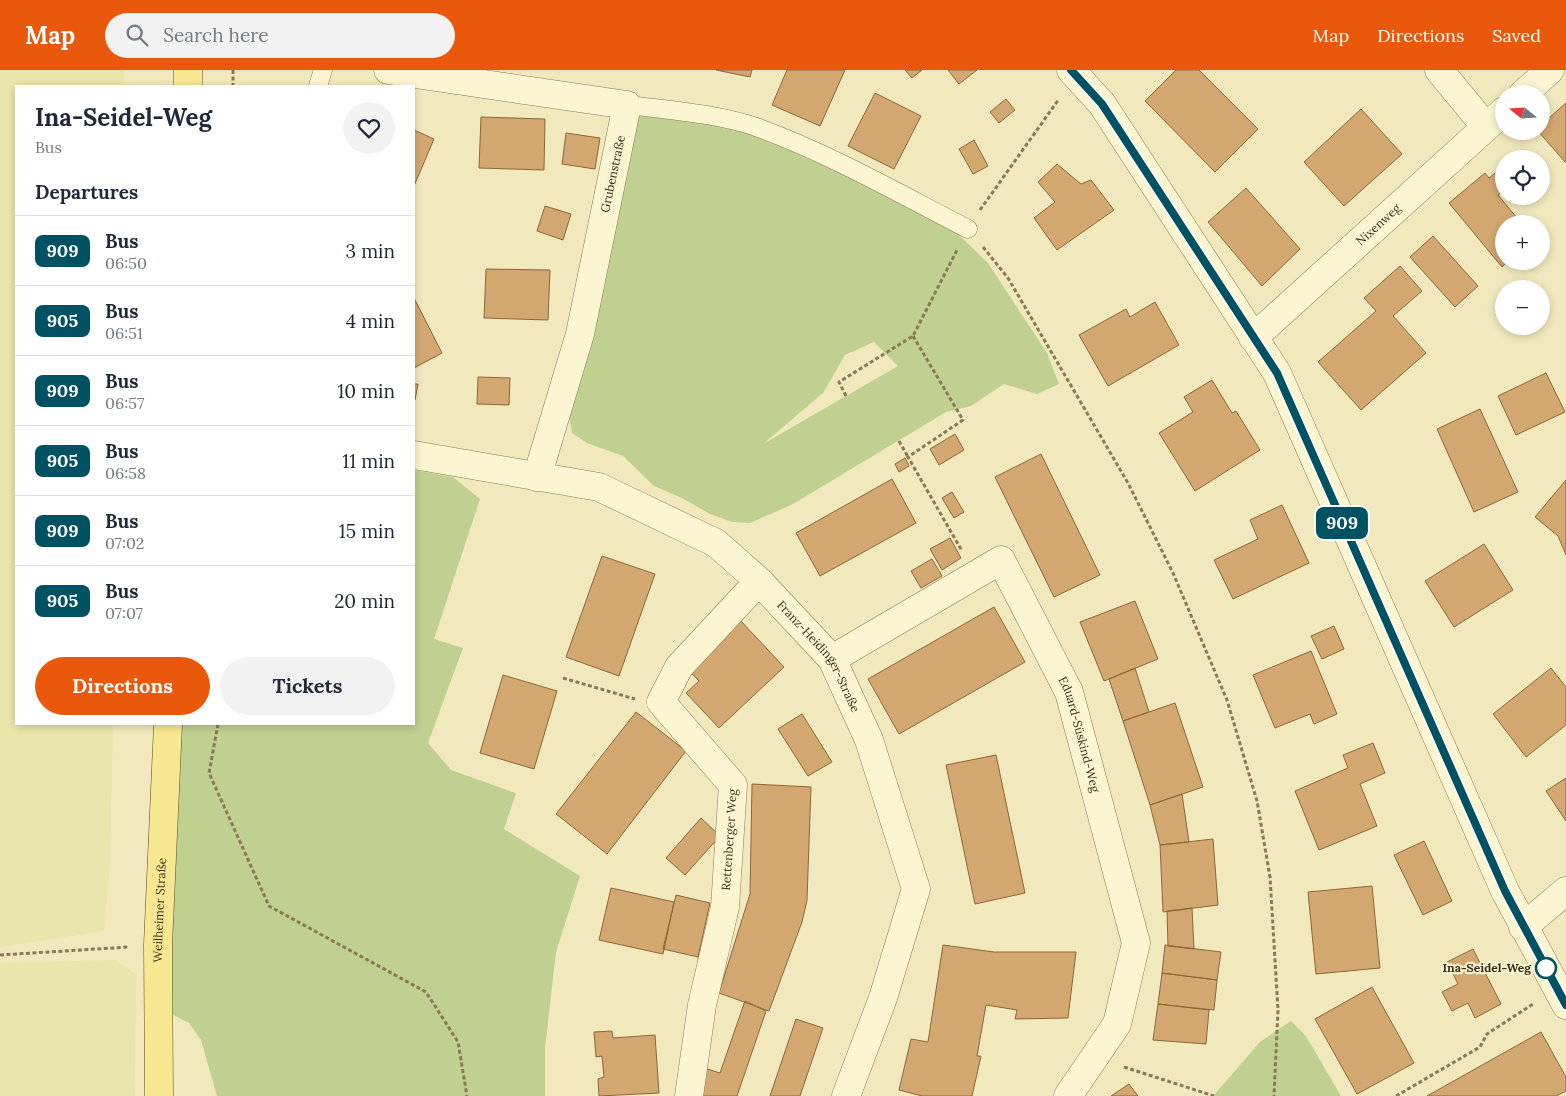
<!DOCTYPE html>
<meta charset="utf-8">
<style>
:root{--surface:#fff;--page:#f2f2f3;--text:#1f2937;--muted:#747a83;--line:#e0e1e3;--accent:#ea580c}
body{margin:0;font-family:Lora,serif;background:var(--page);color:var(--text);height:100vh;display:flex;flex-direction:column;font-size:19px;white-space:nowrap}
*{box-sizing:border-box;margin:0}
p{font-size:16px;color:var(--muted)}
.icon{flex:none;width:28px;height:28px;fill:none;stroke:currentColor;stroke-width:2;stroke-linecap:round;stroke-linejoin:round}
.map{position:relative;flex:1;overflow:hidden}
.sheet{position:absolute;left:15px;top:15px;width:400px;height:640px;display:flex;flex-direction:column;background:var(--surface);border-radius:0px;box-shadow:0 2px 8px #0003}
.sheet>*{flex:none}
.badge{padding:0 10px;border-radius:8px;font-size:18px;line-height:32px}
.needle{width:32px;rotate:288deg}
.buttons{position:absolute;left:1495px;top:15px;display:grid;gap:10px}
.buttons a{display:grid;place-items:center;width:55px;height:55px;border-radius:50%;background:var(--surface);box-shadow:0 2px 8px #0003;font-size:25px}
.map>.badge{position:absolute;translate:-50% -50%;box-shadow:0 0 0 2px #fff}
h2{padding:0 20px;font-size:19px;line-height:45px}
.round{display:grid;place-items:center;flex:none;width:52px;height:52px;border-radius:26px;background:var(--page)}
.overview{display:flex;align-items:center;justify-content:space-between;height:85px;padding:0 20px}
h1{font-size:24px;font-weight:700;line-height:38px}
.action{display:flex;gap:10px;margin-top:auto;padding:10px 20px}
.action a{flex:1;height:58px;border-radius:30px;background:var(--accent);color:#fff;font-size:20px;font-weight:700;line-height:58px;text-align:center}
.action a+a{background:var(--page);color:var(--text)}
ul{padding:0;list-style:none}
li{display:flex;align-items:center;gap:15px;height:70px;padding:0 20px;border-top:1px solid var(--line)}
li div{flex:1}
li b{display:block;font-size:19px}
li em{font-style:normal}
li .badge{min-width:55px;font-weight:700;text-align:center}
header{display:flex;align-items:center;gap:30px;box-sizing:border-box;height:70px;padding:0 25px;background:var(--accent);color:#fff}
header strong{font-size:24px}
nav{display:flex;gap:28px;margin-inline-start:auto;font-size:18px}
.search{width:350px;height:45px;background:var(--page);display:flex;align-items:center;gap:12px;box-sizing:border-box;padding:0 18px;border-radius:28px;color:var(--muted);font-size:19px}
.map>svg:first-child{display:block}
</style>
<header>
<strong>Map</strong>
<div class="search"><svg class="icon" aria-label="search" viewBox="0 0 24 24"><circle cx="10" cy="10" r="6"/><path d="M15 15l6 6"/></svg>Search here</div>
<nav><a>Map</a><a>Directions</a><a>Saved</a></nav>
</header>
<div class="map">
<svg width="1566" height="1026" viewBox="0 0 1566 1026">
<rect width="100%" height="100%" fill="#f1e9bd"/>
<!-- farmland -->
<path fill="#e8e6aa" d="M0,0h124v16h-108v638h97l-3,138 -6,69 -104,16z
M115,890l21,14 -1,122h-135v-133z"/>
<!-- green -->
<path fill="#c0d091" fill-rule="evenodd" d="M654,41l105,22 192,94 37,36 59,90 12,31 -22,10 -33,-10 -33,22 -25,6 -153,92 -43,19 -18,-1 -22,-8 -28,-16 -28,-12 -31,-30 -36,-13 -15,-10 -4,-25 68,-292zM874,272l24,24 -135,78 60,-51 22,-38z
M414,400l39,7 27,22 -46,140 29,9 -35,95 23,27 65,23 -12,36 76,47 -24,76 -11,96v48h-328l-16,-56 -12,-17 -16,-8 -8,-12 10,-279h239z
M1291,951l15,15 35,60h-128l47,-54z"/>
<!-- building -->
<path fill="#d3a770" stroke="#8c6639" d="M716,0h36l-2,7z
M787,0h58l-25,56 -48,-21z
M905,0h17l-10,8z
M948,0h29l-18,14z
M1176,0h23l59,59 -43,43 -70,-71z
M875,23l46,23 -27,53 -46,-23z
M1006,29l9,11 -16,13 -9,-11z
M1566,33v59h-1l-27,-31h3v-6z
M1361,39l41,45 -58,52 -40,-44z
M481,47l64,2 -1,51 -65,-2z
M414,60l20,9 -20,47z
M566,63l34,5 -5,31 -33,-5z
M974,70l14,26 -15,8 -14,-25z
M1057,94l24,20 10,-4 23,30 -57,40 -23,-32 21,-16 -17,-20z
M1504,96v25l-6,4 24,29h-18v37h4l-6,6 -53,-64 36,-30 4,5z
M1246,118l54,61 -38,37 -54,-64z
M545,136l26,8 -8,26 -26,-9z
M1433,166l45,50 -23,21 -45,-50z
M1400,196l22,25 -29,25 33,37 -65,57 -43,-48 58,-51 -12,-13z
M486,199l64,1 -2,50 -64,-2z
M414,228l28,55 -28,15z
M1155,232l24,43 -71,41 -29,-51 47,-26 4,8z
M1546,303l19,39 -49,23 -18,-39z
M478,307l32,1 -1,27 -32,-1z
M1212,310l20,33 4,-2 24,39 -65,41 -36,-58 34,-21 -9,-15z
M414,314h4l-3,16 -1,-1z
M1480,339l38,83 -44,20 -37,-83z
M955,364l9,16 -25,15 -9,-16z
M1041,384l59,121 -46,22 -59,-120z
M905,388l4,8 -10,6 -4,-8z
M892,409l24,44 -96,53 -24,-43z
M1566,410v75l-8,-19 -23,-19z
M952,422l12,20 -10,6 -12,-20z
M1282,435l27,58 -76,36 -19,-39 44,-21 -8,-19z
M950,468l11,20 -19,12 -12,-21z
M1484,474l29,46 -59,37 -29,-46z
M602,486l53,18 -36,102 -53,-19z
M932,489l10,17 -21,12 -10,-17z
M1135,531l23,58 -54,22 -24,-59z
M994,537l31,55 -126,72 -31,-55z
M739,549l45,48 -65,61 -33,-35 13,-12 -12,-13z
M1334,556l10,23 -22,10 -11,-23z
M1311,581l26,63 -23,10 -4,-10 -35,14 -22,-53z
M1135,598l14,44 -26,9 -14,-42z
M1551,598l15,19v38l-40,32 -33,-43z
M503,605l54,16 -23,78 -54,-16z
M1175,633l28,84 -53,18 -27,-84z
M636,642l50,39 -79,103 -51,-40z
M802,644l30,48 -24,14 -30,-47z
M1373,673l12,30 -25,11 17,42 -58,24 -24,-59 53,-23 -5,-13z
M996,685l29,138 -50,11 -29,-139z
M1566,708v43l-20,-30z
M752,714l59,3 -4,113 -5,22 -33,89 -50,-18 31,-99z
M1182,724l7,48 -29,3 -10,-40z
M701,748l19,18 -35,39 -19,-17z
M1213,769l5,66 -55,7 -3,-67z
M1424,771l28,60 -29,14 -29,-60z
M1372,816l8,82 -64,6 -8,-82z
M611,818l63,14 -11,52 -64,-14z
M676,825l34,8 -12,54 -35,-8z
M1192,838l2,41 -26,-3 -1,-35z
M943,875l51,7h82l-8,66 -53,1 2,-9 -31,-5 -9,51h4l-9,40h-50l-23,-6 12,-51 17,3z
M1165,875l56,7 -4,28 -55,-7z
M1473,879l28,55 -26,14 -7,-15 -16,8 -10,-19 16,-8 -11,-22z
M1162,903l55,7 -3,30 -56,-6z
M1372,917l42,76 -57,31 -42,-75z
M745,931l21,10 -29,85h-36l3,-28 16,5z
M1158,934l51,6 -3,34 -53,-4z
M796,949l27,9 -23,68h-30z
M612,961l1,7 42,-3 4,58 -60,3 -1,-17 6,-2 -2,-21 -6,1 -2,-25z
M1541,962l25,45v14l-10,5h-129z
M1129,1014l9,12h-27z"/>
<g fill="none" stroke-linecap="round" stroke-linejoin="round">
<defs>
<path id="lane" d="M318,16l5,-16
M627,35c42,5 93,9 132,23 73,27 141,66 209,101"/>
<g id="street">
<path d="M388,0l239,35 -47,229 -43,143"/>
<path d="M1071,0l31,34 175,269 228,518 61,114"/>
<path d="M1439,0l47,57"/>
<path d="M1523,24l27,-24"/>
<path id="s1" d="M1253,268l251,-227"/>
<path id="s2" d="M414,385l185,32 117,56 43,38 73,78 37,81 47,149 -33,109 -37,98"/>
<path id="s3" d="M832,589l169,-99 68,132 67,251 -19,81 -49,72"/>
<path d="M1523,857l43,-36"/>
<path id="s4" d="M689,1026l13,-91 23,-98 8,-122 -72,-83 18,-35 80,-86"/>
</g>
<g id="primary">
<path d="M188,16v-16"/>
<path id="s5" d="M159,1026l-1,-151 10,-221"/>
</g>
</defs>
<!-- lane casing -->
<use href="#lane" stroke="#8b7955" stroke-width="19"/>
<!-- street casing -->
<use href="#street" stroke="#8b7955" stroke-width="29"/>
<!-- primary casing -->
<use href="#primary" stroke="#58462a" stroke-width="29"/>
<!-- path -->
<path stroke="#8b7955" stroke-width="3" stroke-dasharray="4 2.5" stroke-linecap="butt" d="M233,0v16
M980,140l79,-111
M983,177l25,31 120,205 45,90 54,127 30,101 13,76 8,133 -4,86
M913,266l50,84 -55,37 54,94
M846,326l-7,-14 74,-46 44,-86
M899,371l9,16
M563,608l72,21
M218,654l-9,49 60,133 157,86 32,50 9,54
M0,885l129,-8
M1124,997l90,29
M1396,1026l84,-49 7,-13 46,-30"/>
<!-- lane -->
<use href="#lane" stroke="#fcf5d1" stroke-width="18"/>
<!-- street -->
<use href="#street" stroke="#fcf5d1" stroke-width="28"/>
<!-- primary -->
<use href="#primary" stroke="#f8e791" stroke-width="28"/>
</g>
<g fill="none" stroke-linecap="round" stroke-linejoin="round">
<defs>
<path id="line" d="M1071,0l31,34 175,269 228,518 61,114"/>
</defs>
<!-- line casing -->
<use href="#line" stroke="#fff" stroke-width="11"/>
<!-- line -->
<use href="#line" stroke="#005262" stroke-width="8"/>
</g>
<!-- markers -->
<circle fill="#fff" stroke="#005262" stroke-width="2.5" cx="1546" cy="898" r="10"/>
<g text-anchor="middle" stroke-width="4.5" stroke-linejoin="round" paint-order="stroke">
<!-- street labels -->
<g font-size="12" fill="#392e1b" stroke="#f8f2ce">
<text transform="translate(613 104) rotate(-78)" y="4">Grubenstraße</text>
<text dy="4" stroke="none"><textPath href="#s1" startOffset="169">Nixenweg</textPath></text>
<text dy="4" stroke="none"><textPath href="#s2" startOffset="472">Franz-Heidinger-Straße</textPath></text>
<text dy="4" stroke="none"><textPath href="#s3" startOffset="388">Eduard-Süskind-Weg</textPath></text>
<text dy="4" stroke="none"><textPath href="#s4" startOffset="260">Rettenberger Weg</textPath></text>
<text dy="4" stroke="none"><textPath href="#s5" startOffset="186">Weilheimer Straße</textPath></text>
</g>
<!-- stop labels -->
<g font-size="12" font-weight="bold" fill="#392e1b" stroke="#f8f2ce" text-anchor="end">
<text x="1531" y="902">Ina-Seidel-Weg</text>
</g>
</g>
</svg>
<div class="buttons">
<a><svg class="needle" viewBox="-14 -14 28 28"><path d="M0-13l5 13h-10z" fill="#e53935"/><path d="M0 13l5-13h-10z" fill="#747a83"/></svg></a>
<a><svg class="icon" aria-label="locate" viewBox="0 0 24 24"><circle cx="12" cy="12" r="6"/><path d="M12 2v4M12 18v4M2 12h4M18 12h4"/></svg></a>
<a>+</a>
<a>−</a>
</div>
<b class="badge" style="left:1342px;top:453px;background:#005262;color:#fff">909</b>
<section class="sheet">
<div class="overview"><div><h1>Ina-Seidel-Weg</h1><p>Bus</p></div><a class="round"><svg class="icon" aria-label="heart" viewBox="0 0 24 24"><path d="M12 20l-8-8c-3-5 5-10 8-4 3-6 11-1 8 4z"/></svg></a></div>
<h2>Departures</h2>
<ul>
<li><span class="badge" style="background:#005262;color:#fff">909</span><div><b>Bus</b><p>06:50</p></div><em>3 min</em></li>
<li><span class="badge" style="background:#005262;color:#fff">905</span><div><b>Bus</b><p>06:51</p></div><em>4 min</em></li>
<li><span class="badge" style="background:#005262;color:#fff">909</span><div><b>Bus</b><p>06:57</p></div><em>10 min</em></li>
<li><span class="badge" style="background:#005262;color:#fff">905</span><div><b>Bus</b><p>06:58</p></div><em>11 min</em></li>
<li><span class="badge" style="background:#005262;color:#fff">909</span><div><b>Bus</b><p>07:02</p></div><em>15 min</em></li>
<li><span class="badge" style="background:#005262;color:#fff">905</span><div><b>Bus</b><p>07:07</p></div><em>20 min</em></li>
</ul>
<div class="action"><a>Directions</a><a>Tickets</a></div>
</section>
</div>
